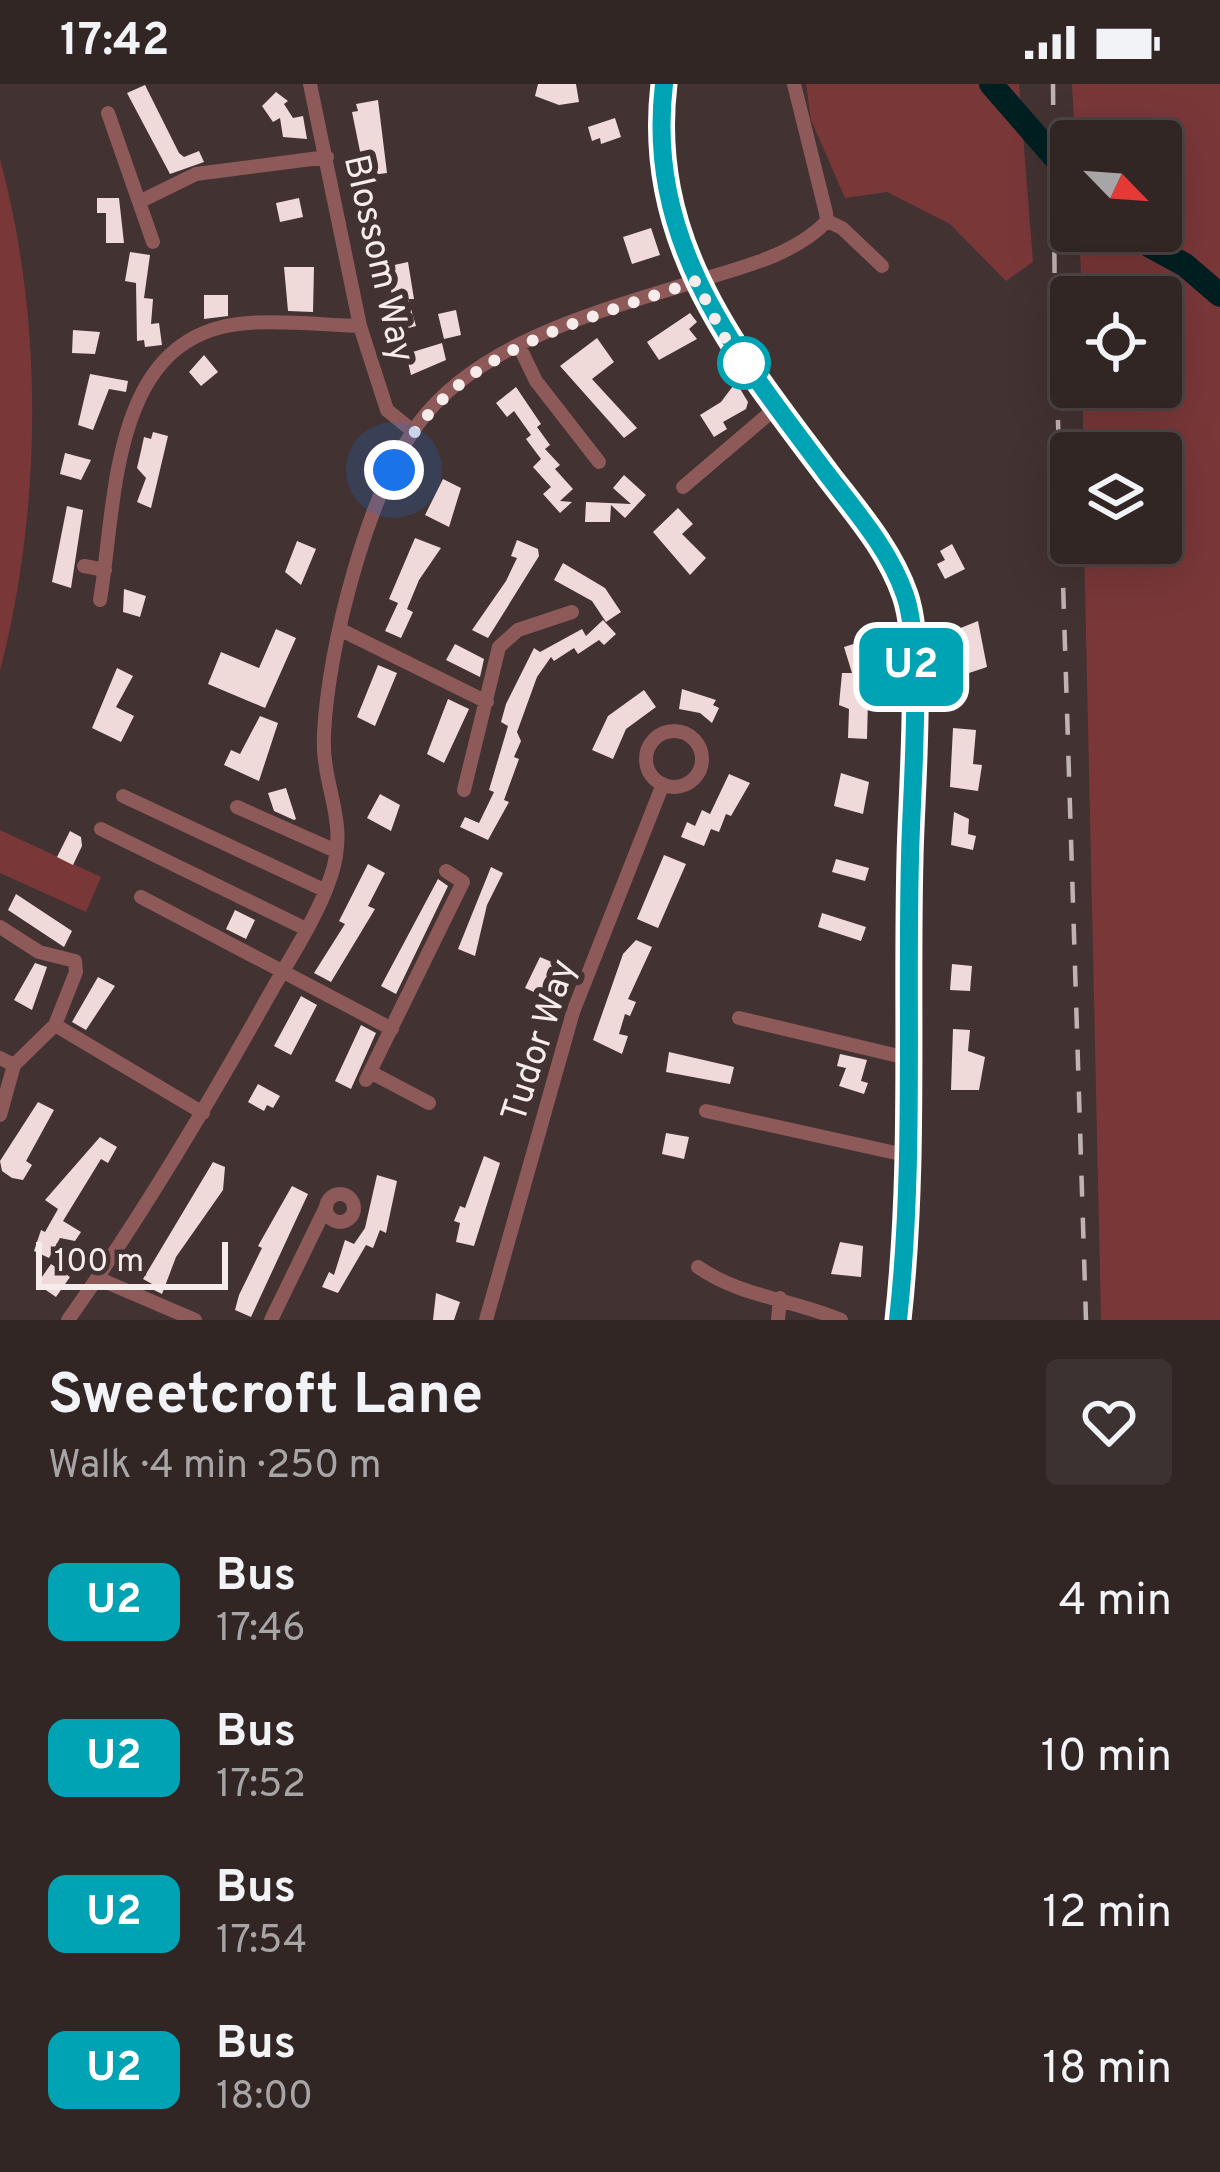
<!DOCTYPE html>
<meta charset="utf-8">
<style>
:root{--surface:#322625;--page:#3d3232;--text:#f1f3f6;--muted:#a8a5a7;--line:#4d4342}
body{margin:0;font-family:Overpass,sans-serif;background:var(--page);color:var(--text);height:100vh;display:flex;flex-direction:column;font-size:45px;white-space:nowrap}
*{box-sizing:border-box;margin:0}
p{font-size:39px;color:var(--muted)}
.icon{flex:none;width:66px;height:66px;fill:none;stroke:currentColor;stroke-width:2;stroke-linecap:round;stroke-linejoin:round}
.map{position:relative;height:1236px;overflow:hidden}
.sheet{display:flex;flex-direction:column;background:var(--surface);flex:1}
.sheet>*{flex:none}
.badge{padding:0 24px;border-radius:18px;font-size:42px;line-height:78px}
.needle{width:78px;rotate:115deg}
.fabs{position:absolute;left:1050px;top:36px;display:grid;gap:24px}
.fabs a{display:grid;place-items:center;width:132px;height:132px;border-radius:12px;background:var(--surface);box-shadow:0 12px 48px #0002,0 0 0 3px var(--line);font-size:60px}
.scale{position:absolute;left:36px;bottom:30px;width:192px;box-sizing:border-box;padding-left:12px;border:6px solid #f6eceb;border-top:0;font-size:33px;line-height:42px;white-space:nowrap;color:#f6eceb;-webkit-text-stroke:9px #423231;paint-order:stroke}
.you{position:absolute;width:60px;height:60px;margin:-30px;border:9px solid #fff;border-radius:50%;background:#1a73e8;box-shadow:0 0 0 18px #1a73e833}
.map>.badge{position:absolute;translate:-50% -50%;box-shadow:0 0 0 6px #fff}
.round{display:grid;place-items:center;flex:none;width:126px;height:126px;border-radius:12px;background:var(--page)}
.summary{display:flex;align-items:center;justify-content:space-between;height:204px;padding:0 48px}
h1{font-size:57px;font-weight:700;line-height:90px}
ul{padding:0;list-style:none}
li{display:flex;align-items:center;gap:36px;height:156px;padding:0 48px}
li div{flex:1}
li b{display:block;font-size:45px}
li em{font-style:normal}
li .badge{min-width:132px;font-weight:700;text-align:center}
.status{display:flex;justify-content:space-between;align-items:center;height:84px;padding:0 60px;background:var(--surface);direction:ltr}
.status svg{height:33px;fill:currentColor}
.map>svg:first-child{display:block}
</style>
<div class="status"><b>17:42</b><svg viewBox="0 0 49 12"><path d="M0 12V9h3v3zM5 12V6h3v6zM10 12V3h3v9zM15 12V0h3v12zM26 1h20v11H26zM47 4h2v5h-2z"/></svg></div>
<div class="map">
<svg width="1220" height="1236" viewBox="0 0 1220 1236">
<rect width="100%" height="100%" fill="#423231"/>
<!-- green -->
<path fill="#793738" d="M806,0h213l14,178 -27,19 -56,-57 -63,-32 -42,6 -34,-78z
M1072,0h148v1236h-119l-17,-777h77v-90h-78v-66h78v-90h-79l-3,-66h82v-90h-86z
M0,75c44,163 42,349 0,512z
M0,746l101,47 -15,35 -86,-39z"/>
<g fill="none" stroke-linecap="round" stroke-linejoin="round">
<!-- river -->
<path stroke="#001f21" stroke-width="24" d="M991,0l80,92
M1123,147l62,34 35,30"/>
</g>
<!-- building -->
<path fill="#efd9d9" d="M538,0h38l3,18 -20,3 -24,-9z
M145,1l34,68 5,4 15,-6 5,11 -34,12 -43,-81z
M276,8l12,9 -4,3 9,14 10,-2 4,23 -24,-2 -3,-19 -7,4 -11,-16z
M378,16l9,73 -22,3 -13,-64 6,-1 -2,-7z
M615,34l6,19 -20,7 -1,-6 -8,3 -4,-14z
M97,114h22l5,45h-18v-30h-9z
M299,114l4,19 -23,5 -4,-19z
M651,144l9,27 -28,9 -9,-27z
M130,168l20,3 -6,43 9,1 -2,25 8,-1 3,22 -17,2 -1,-7 -7,1 -1,-58 -11,-2z
M408,178l6,37h-6l8,27 -15,4 -16,-63z
M284,183h30l-1,45 -25,-1z
M204,211h24v21l-24,3z
M456,226l5,25 -17,4 -6,-25z
M690,229l7,9 -8,7 8,10 -38,21 -12,-18z
M73,246l27,2 -5,22 -23,-1z
M597,254l17,24 -22,17 45,49 -13,10 -64,-72z
M442,259l4,17 -35,15 -5,-21z
M204,271l14,17 -17,14 -12,-14z
M90,290l38,7 -2,11 -17,-3 -16,41 -15,-5z
M736,298l12,20 -2,7 -23,13 4,7 -13,8 -14,-22 21,-13z
M516,303l25,37 -4,3 13,18 -5,4 15,16 -5,4 18,20 -13,12 12,1 -12,11 -17,-19 8,-7 -18,-20 8,-8 -15,-20 5,-4 -17,-24 -7,6 -11,-14z
M153,348l15,4 -17,72 -14,-6 9,-24 -9,-10 4,-17 3,-14 7,2z
M65,369l26,7 -10,20 -21,-6z
M624,391l22,20 -21,23 -14,-13 -1,17h-25l1,-20 45,2 -18,-16z
M443,395l18,9 -12,39 -24,-12z
M67,422l16,4 -12,78 -19,-6z
M678,424l15,16 -11,10 24,24 -16,17 -37,-43z
M415,454l26,10 -22,32 -12,29 6,3 -12,26 -16,-7 13,-28 -9,-4z
M517,456l21,9 1,7 -51,82 -16,-8 34,-49 11,-23 -6,-2z
M297,457l19,8 -15,36 -16,-13z
M952,460l13,25 -20,10 -8,-15 8,-4 -5,-9z
M563,479l42,25 16,24 -15,10 -14,-21 -38,-21z
M124,505l22,7 -6,21 -17,-5z
M603,536l13,14 -12,11 -5,-5 -21,14 -4,-6 -20,13 -3,-4 -14,20 -20,55 4,9 -7,16 5,2 -15,41 5,2 -21,38 -28,-13 5,-10 14,6 15,-31 -5,-2 19,-64 -7,-4 5,-18 28,-56 6,4 42,-23 4,7z
M978,537l9,46 -27,9 -7,-21 9,-3 -9,-21z
M276,545l20,9 -31,70 -57,-24 13,-32 38,16z
M863,557l6,18 -2,80 -19,-1 1,-29 -10,-4 3,-32h10l-8,-26z
M455,560l29,15 -4,18 -34,-17z
M378,581l19,8 -22,53 -18,-9z
M117,584l16,8 -17,31 18,9 -13,26 -29,-14z
M682,605l34,11 -3,5 6,3 -7,15 -12,-10 -21,-4z
M644,606l12,17 -30,22 -13,30 -21,-9 16,-34z
M448,615l21,10 -25,54 -17,-9z
M260,632l18,7 -19,58 -35,-16 7,-15 9,4z
M953,644l23,2 -3,34 9,1 -4,26 -28,-4z
M841,689l28,9 -6,32 -29,-8z
M729,690l21,9 -19,33 -5,-2 -7,18 -8,-3 -7,17 -23,-9 6,-15 8,4 7,-16 8,4z
M286,704l10,31 -2,1 -20,-9 -6,-18z
M380,710l20,11 -9,26 -24,-13z
M954,728l15,7 -1,15 8,2 -3,14 -22,-5z
M70,747l11,6 1,9 -9,19 -16,-8z
M664,771l22,9 -28,64 -21,-9z
M836,775l33,9 -4,13 -33,-9z
M368,780l17,9 -17,33 7,3 -44,73 -17,-9 31,-49 -6,-3z
M491,783l12,6 -16,32 -12,51 -17,-7z
M438,795l10,7 -52,108 -15,-8z
M16,810l56,37 -8,16 -56,-37z
M235,826l20,10 -9,19 -20,-10z
M822,829l44,14 -5,14 -43,-14z
M636,856l16,7 -24,52 8,3 -6,14 -5,-2 -6,20 9,2 -6,18 -29,-14 30,-86z
M540,873l21,9 -14,32 -22,-10z
M35,879l12,4 -15,43 -18,-10z
M952,880l20,2 -2,25 -20,-1z
M98,893l17,9 -29,44 -14,-8z
M301,912l16,9 -26,50 -17,-9z
M361,941l15,8 -25,56 -16,-8z
M953,945l17,1 -2,21 17,6 -6,33h-28z
M669,968l65,15 -4,17 -64,-12z
M840,970l27,6 -6,21 7,2 -4,11 -25,-8 7,-18 -9,-2z
M258,1000l22,12 -7,12 -6,-3 -3,6 -16,-9z
M38,1018l16,8 -28,51 6,4 -9,15 -11,-2 -10,-7 -2,-10z
M666,1049l23,4 -5,22 -22,-5z
M100,1053l17,10 -9,16 -7,-4 -38,62 18,11 -6,9 -15,-3 -11,20 -15,-7 7,-21 4,2 13,-23 -13,-9z
M484,1072l16,7 -26,83 -18,-4 4,-19 -6,-2 6,-15 5,2z
M213,1078l12,5 -2,23 -47,67 -14,37 -10,-5 2,-4 -11,-6z
M377,1091l20,6 -11,52 -6,-3 -7,18 -7,-3 -28,48 -16,-6 7,-15 5,3 11,-35 9,4 11,-16z
M292,1102l16,8 -57,123 -16,-7 4,-15 23,-47 -4,-2z
M840,1158l23,4 -2,31 -30,-3z
M51,1180l19,13 -14,20 -19,-13z
M436,1209l24,9 -6,18h-21z"/>
<g fill="none" stroke-linecap="round" stroke-linejoin="round">
<!-- minor -->
<path stroke="#8d5959" stroke-width="14" d="M310,0l50,242 27,84 27,22
M664,0c-19,163 72,269 163,390 29,38 62,75 78,121 19,54 6,200 5,263 -4,153 4,309 -13,462
M108,29l45,129
M141,117l55,-27 131,-17
M827,137l15,7 40,38
M519,262l17,35 63,81
M683,403l94,-80
M84,482l21,4
M100,516c17,-100 9,-268 148,-277 36,-3 75,2 112,3
M343,547l144,71
M646 675a28 28 0 1 1 56 0a28 28 0 1 1-56 0Z
M464,706l35,-143 19,-17 54,-18
M123,712l201,94
M237,723l99,44
M101,745l203,99
M141,813l251,132
M0,843l39,25 36,9 1,11 -21,53
M739,934l168,40
M0,974l14,7 41,-40 148,88
M370,988l59,31
M366,996l97,-198 -17,-11
M706,1027l199,44
M0,1031l14,-50
M326 1124a14 14 0 1 1 28 0a14 14 0 1 1-28 0Z
M698,1183c43,30 94,32 143,53
M97,1194l98,42
M68,1236c72,-101 135,-207 196,-316 22,-40 53,-85 67,-128 19,-57 -10,-88 -7,-142 4,-87 43,-239 94,-310 61,-83 185,-114 279,-143 43,-13 98,-26 130,-60l-1,-8 -32,-129
M271,1236l55,-113
M486,1236l87,-308 90,-228
M778,1236l2,-22"/>
<!-- rail -->
<path stroke="#beb3b2" stroke-width="4.5" stroke-dasharray="21 21" stroke-linecap="butt" d="M1053,0l2,242 31,994"/>
</g>
<g fill="none" stroke-linecap="round" stroke-linejoin="round">
<defs>
<path id="line" d="M664,0c-19,160 73,270 163,390 29,38 62,75 78,121 19,54 6,200 5,263 -4,153 5,309 -12,462"/>
</defs>
<!-- line casing -->
<use href="#line" stroke="#fff" stroke-width="27"/>
<!-- line -->
<use href="#line" stroke="#00a3b4" stroke-width="18"/>
<!-- walk -->
<path stroke="#f6eceb" stroke-width="12" stroke-dasharray="0 21.6" d="M394,386c51,-121 190,-148 302,-189l27,54 27,36 -6,-8"/>
</g>
<!-- markers -->
<circle fill="#fff" stroke="#00a3b4" stroke-width="6" cx="744" cy="279" r="24"/>
<g text-anchor="middle" stroke-width="12" stroke-linejoin="round" paint-order="stroke">
<!-- street labels -->
<g font-size="36" fill="#f6eceb" stroke="#423231">
<text transform="translate(381 174) rotate(77)" y="13">Blossom Way</text>
<text transform="translate(537 956) rotate(-72)" y="13">Tudor Way</text>
</g>
</g>
</svg>
<div class="fabs">
<a><svg class="needle" viewBox="-14 -14 28 28"><path d="M0-13l5 13h-10z" fill="#e53935"/><path d="M0 13l5-13h-10z" fill="#a8a5a7"/></svg></a>
<a><svg class="icon" aria-label="locate" viewBox="0 0 24 24"><circle cx="12" cy="12" r="6"/><path d="M12 2v4M12 18v4M2 12h4M18 12h4"/></svg></a>
<a><svg class="icon" aria-label="layers" viewBox="0 0 24 24"><path d="M12 4l9 5-9 5-9-5zM3 14l9 5 9-5"/></svg></a>
</div>
<div class="scale">100 m</div>
<div class="you" style="left:394px;top:386px"></div>
<b class="badge" style="left:911px;top:583px;background:#00a3b4;color:#fff">U2</b>
</div>
<section class="sheet">
<div class="summary"><div><h1>Sweetcroft Lane</h1><p>Walk · 4 min · 250 m</p></div><a class="round"><svg class="icon" aria-label="heart" viewBox="0 0 24 24"><path d="M12 20l-8-8c-3-5 5-10 8-4 3-6 11-1 8 4z"/></svg></a></div>
<ul>
<li><span class="badge" style="background:#00a3b4;color:#fff">U2</span><div><b>Bus</b><p>17:46</p></div><em>4 min</em></li>
<li><span class="badge" style="background:#00a3b4;color:#fff">U2</span><div><b>Bus</b><p>17:52</p></div><em>10 min</em></li>
<li><span class="badge" style="background:#00a3b4;color:#fff">U2</span><div><b>Bus</b><p>17:54</p></div><em>12 min</em></li>
<li><span class="badge" style="background:#00a3b4;color:#fff">U2</span><div><b>Bus</b><p>18:00</p></div><em>18 min</em></li>
</ul>
</section>
